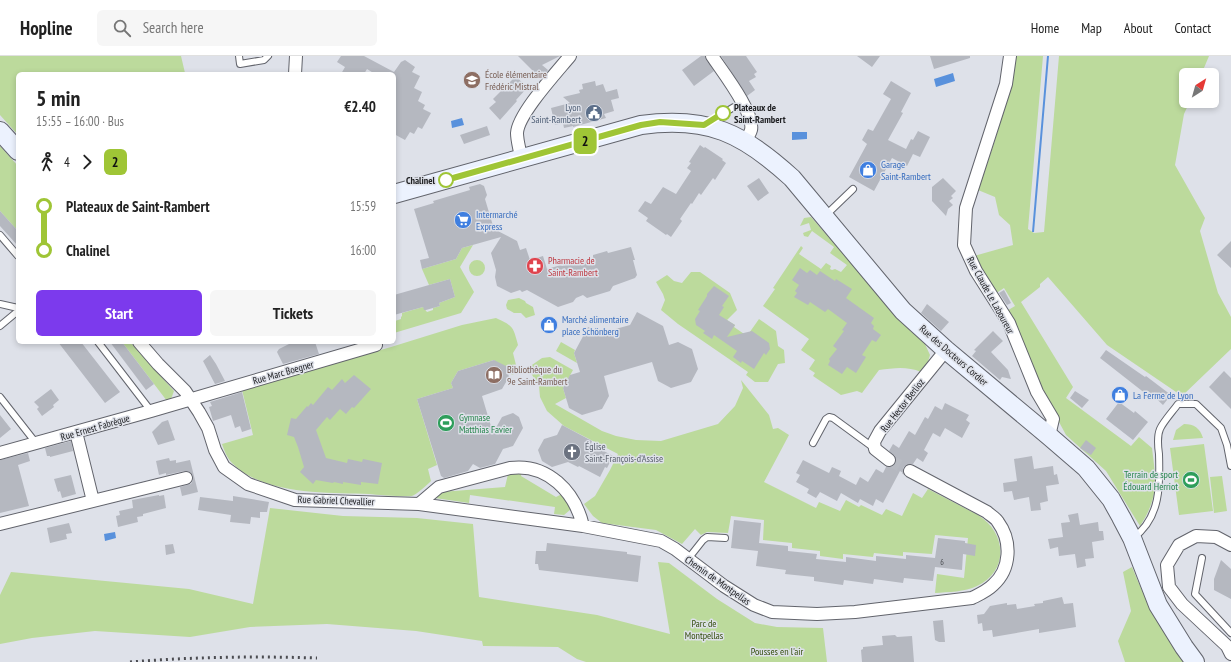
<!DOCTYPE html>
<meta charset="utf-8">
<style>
:root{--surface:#fff;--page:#f6f6f6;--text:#222;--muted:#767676;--line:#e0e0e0;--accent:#7c3aed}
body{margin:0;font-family:"PT Sans Narrow",sans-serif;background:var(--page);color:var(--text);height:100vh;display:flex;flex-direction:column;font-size:15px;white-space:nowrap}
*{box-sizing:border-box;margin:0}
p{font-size:13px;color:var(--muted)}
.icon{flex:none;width:22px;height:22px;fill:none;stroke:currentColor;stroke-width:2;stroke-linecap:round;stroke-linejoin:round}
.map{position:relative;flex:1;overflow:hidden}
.details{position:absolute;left:16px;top:16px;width:380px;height:272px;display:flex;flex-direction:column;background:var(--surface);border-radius:6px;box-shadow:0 2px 6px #0003}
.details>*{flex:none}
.badge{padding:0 8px;border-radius:6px;font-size:14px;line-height:26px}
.needle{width:26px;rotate:37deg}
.tools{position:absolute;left:1179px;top:12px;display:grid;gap:8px}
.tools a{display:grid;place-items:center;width:40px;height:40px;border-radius:6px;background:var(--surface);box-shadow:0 2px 6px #0003;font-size:20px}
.map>.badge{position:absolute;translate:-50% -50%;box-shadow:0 0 0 2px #fff}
.legs{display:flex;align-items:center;gap:6px;height:44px;padding:0 20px;font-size:13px}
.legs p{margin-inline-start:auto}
.headline{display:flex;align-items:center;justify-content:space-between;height:68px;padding:0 20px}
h1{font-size:22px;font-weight:600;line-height:30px}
.cta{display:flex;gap:8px;margin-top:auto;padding:8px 20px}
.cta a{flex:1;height:46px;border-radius:6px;background:var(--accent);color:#fff;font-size:16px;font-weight:600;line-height:46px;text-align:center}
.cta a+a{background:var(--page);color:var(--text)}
ul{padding:0 20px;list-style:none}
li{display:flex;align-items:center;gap:14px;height:44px;font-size:15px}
li i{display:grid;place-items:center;width:6px;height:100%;margin:0 5px;background:currentColor}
li i::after{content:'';width:10px;height:10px;margin:-5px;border:3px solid;border-radius:50%;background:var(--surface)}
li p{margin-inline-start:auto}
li:first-child i{background:linear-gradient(#0000 50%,currentColor 0)}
li:last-child i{background:linear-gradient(currentColor 50%,#0000 0)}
header{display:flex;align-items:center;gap:24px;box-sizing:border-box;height:56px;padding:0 20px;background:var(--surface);border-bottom:1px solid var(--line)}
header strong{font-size:19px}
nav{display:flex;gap:22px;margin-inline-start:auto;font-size:14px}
.search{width:280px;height:36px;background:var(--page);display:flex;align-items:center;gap:10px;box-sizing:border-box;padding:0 14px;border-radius:6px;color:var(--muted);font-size:15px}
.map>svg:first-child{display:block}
</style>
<header>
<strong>Hopline</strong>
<div class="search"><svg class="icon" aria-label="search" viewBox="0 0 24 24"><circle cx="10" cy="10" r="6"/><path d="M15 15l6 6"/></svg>Search here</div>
<nav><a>Home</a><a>Map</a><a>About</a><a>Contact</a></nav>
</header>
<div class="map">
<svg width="1231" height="606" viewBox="0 0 1231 606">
<rect width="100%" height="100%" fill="#dee1e9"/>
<!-- green -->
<path fill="#bcda9c" d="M0,0h181l4,17 8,-1v2h-175v61l-18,-20z
M1015,0h28l-15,173 6,4 10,-1 15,-176h150l-8,19h-15v26h4l-6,13 -9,51 30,53 -5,13 18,62 13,24v32l-49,47 -75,-51 -59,-68 -8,7v3l-19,15 52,85 -7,11 65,48 8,-9 13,11c4,32 7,49 -12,78l-34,-55 -40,-36 -22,-41 -39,-82 10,-6 -11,-18 -9,6 -21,-38 39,-11 -3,-20 -11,-10 -4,-18 -17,-7c16,-44 30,-88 37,-134z
M0,90l18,20v65l-18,-20z
M811,161l93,106 20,19 6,13 -3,10 -6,7c-14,-6 -27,-4 -42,-2l-17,23 -5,-2 -16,4 -28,-19 2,-3 -6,-4 6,-9 -14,-10 8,-11 -46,-33 12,-17 -2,-1 28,-42 2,2 -4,6 22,15 5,-6 5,3 -1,3 2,1 3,-1 6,3 6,-7 -17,-12 4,-6 -22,-16 -4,6 -4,-1 -1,-3 8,-3 -2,-7 -9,3 4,-8z
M473,189l-13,22 14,25 -13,21 -67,20v-14l1,2 6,-2v-2l1,-1v-3l21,-6 4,5 6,-2v-2l7,-2 -1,-3 16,-6 -5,-18 -21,6 -7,-16 34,-10 6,-11z
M469 212a8 8 0 1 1 16 0a8 8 0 1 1-16 0Z
M691,216h9l30,21 7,17 -10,10 8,5 -1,2 13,9 12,-17 17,12 2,15 6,4 1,13 -7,1 -10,18h-13l-9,-7 2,-3 -70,-48 -17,-14 4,-10 -2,-6 -7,-12 11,-7 7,6 8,2z
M519,242l6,3 1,2 7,4 2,8 -9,3 -5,-5h-7l-7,-4 -1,-4 2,-5z
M496,262c17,8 17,8 22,27l-5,8 4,16 -4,6 -6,-3 -13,-12 -36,11 -7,12 2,5 -36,11 20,66 -9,4 3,12c-4,4 -14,13 -19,15 -6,1 -35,-1 -43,-2 -42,-1 -106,1 -137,-31 -5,-5 -8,-13 -10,-19l31,-9 -11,-45 149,-43 71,-22z
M122,286h8l44,49 -3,8 -4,2z
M561,286l14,8 -1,3 3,10 -21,-12z
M550,301l23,13 -10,18 3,10 -11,6 47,27 14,5 20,4 25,1 57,-17 17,-18 8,-18 -2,-8 28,35 4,14 5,-1 11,7 -25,47 52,26 3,-6 21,9 6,-11 13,7 2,-2 21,10 4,-6 16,7 11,-23 9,5 6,-9 50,26c29,18 31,56 -1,71 -12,6 -29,6 -42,7l2,-19 27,4 4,-40 -33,-3 -3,19 -29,-2v4l-29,-3 -1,4 -30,-3v5l-23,-3v-5l-28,-3v-5l-29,-3 1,-20 -33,-4 -3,17 -21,-1 -6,3 -6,-6 -13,15 -26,-14 -54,-7 -9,-7 -9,-12 11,-8 15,-26 8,-16 -54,-28 -17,-15 -7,-14 -1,-11 -10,-16v-3l13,-9z
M1184,368c10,0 16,4 19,14l-30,2 3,-10z
M1204,388l9,67 -34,4 -9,-67z
M509,414h13l-1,6 35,21 8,-4 6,10v7l-6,5 -10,-1 1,-7 -85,-12 -1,8 -34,-5 6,-6 64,-5z
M1222,420l5,35 -13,2 -4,-36z
M270,452l73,8 74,2 56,6 6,73 118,18 73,19 -12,-72 11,1 48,36 38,24 22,4 46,1 4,34h-241l-9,-3 -19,-12 -75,-1 -1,-5 -66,-10 -89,-7 -77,3 -60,10 -95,-6 -63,7 -32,6v-49l11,-23 178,17 64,15z
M1132,511c14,35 30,65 52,95h-59l-7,-21 13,-30 -8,-39z"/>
<!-- water -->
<path fill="#5991dc" d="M1047,0h2l-15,176h-2z
M953,17l2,8 -19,6 -2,-8z
M462,62l2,7 -12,3 -1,-7z
M792,76h15v7l-15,1z
M115,476l1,6 -11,3 -1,-7z"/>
<!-- building -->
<path fill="#b5b8c0" d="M341,0h23l30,16 7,-10 4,-2 10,7 -3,5 8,4 -6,12 8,4 -4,9 7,4 -2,4 8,4 -9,16 -4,-2 -4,7 -4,-2 -5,8 -11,-6v-60h-19l-8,-5 -3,5h-23l4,-7 -8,-5z
M518,0h42l-18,9 6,5 -7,9z
M701,0h4l1,4 8,11 -20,15 -12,-16z
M721,0h25l11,16 -3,2 2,3 -7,4 6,9 -8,6z
M857,0h23l-8,11z
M930,0h40v2l-36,11z
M516,20l11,12 -11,12 1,1 -17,19 -11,-12 7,-6 -3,-3z
M595,25l1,5 7,-2 3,8 11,-3 2,9 -8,2 3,11 -10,3 2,4 -33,9v-1l-9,2 -1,-5 -8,2 -4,-17 19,-5 -7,-6 17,-4 -1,-3 4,-1 -1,-5z
M891,25l20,12 -10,19 2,1 -15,27 18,9 5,-10 2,1 5,-9 12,6 -10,20 -7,-3 -6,12 -15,-8 -18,33 -25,-14 18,-33 -5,-4 6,-11 5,2 18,-32 -8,-5z
M487,70l3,9 -26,9 -4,-9z
M700,89l4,3 1,-1 18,12 -1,1 4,3 -11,17 -2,-2 -12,17 -2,-2 -7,11 -1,-1 -11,16 2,2 -11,16 -4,-3 -1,1 -20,-14 2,-3 -10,-7 7,-10 6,3 12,-17 13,7 15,-23 -4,-3 4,-5 -2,-1z
M759,122l10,15 -11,8 -11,-15z
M943,122l13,13 -5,5 2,2 -4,3 4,4 -5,4 -2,7 -14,-15v-14z
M480,128l4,2 3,9 -2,4 9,30 23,12 3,9 6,-2 4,12 13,-4 4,13 14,-4 1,1 31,-8v-3l14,-4 1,2 23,-6 4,13h-2l4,15 -2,3 -22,8 -3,5 -23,7 -4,-3 -7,3 -3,4 -15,5 -31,-17 -5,2 -2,-2 -9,3 -14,-7 -2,-9 1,-7 -5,-17 10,-16 -39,11 -6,11 -34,10 -2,-9 9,-2 -15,-49 20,-6 -1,-2 37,-11 -1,-3z
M0,155l18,20v15l-18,-20z
M1231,185v27l-14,-13z
M800,212l7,5 3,-3 7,5 3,-4 15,10 1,-2 16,10 -6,9 28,20 -3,5 3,3 -1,3 8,6 -5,7 -4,-2 -10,15 4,2 -10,16 -9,-6 -5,7 -14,-9 2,-4 -1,-2 8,-10 -4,-3 11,-15 -2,-1 5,-7 -19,-14 -3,3 -15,-10 -2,3 -14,-8 3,-4 -2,-2 4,-6 -7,-5z
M450,223l5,18 -16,6 1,3 -14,4h-2l-1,-3 -29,8v-20z
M714,230l15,10 -7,10 2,1 -5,8 16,10 -8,12 25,-6 17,12 1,6 -4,6 -2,-2 -10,16 -12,-8 -1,2 -8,-6 4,-6 -23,-16 -2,4 -9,-6 2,-2 -9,-6 -1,-6 5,-8 -2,-1 9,-14v-2z
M1004,234l7,13 -4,2 -8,-12z
M927,248l22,18 -8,9 -20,-18z
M637,256l26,14 6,19 9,-3 14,7 6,20 -7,13 -20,6 -13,-7 -6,-19 -48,14 5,20 -7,13 -20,6 -13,-7 -6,-20 7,-13 10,-3 -6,-19 14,-26 13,6 29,-8z
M993,275l10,10 -12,11 17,18 3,9 -9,-2 -2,3 -28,-24 4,-5 -2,-1z
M58,286h23l39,50 -15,11z
M110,286h12l32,42 -8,6z
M293,286h22l4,12 -36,10 -6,-12 2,-3z
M1106,294l39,27 1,-1 25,19 -8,10 -15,-14 -2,3 -46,-36z
M210,299l6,9 9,17 -13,4 3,-1 -12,-23z
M494,304l12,6 3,11 -7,12 -20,7 11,37 9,-16 11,-4 6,4 4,11 -10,18 -10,3 -8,15 -15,4 -7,-4 -5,7 -24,7 -3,-2 -24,-77 36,-11 -2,-5 7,-12z
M1224,315l7,7v31l-22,-22z
M354,319l17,14 -17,19 -2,-1 -6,7 -6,-5 -10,11 -3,-3 -11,13 10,28 21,5 1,-4 14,3 1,-3 19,4 -4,21 -17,-2v3l-18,-3v2l-9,-2 -1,1 -17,-3 -3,4 -13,-12 4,-5 -6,-20 -4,-10 -7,-2 4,-17 5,1 11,-13 1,1 3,-4 2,2 15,-18 4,3 10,-11 3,4z
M51,333l8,11 -6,5 1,2 -12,9 -5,-7 2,-2 -5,-5z
M1075,335l14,9 -7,8 -12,-10z
M242,336l9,37 -9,3 -2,-6 -5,2 -4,-13 -18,6 -4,-14 3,-1 -2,-4z
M1119,346l15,11 1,-2 13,11 -15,18 -27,-21z
M945,347l24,12 -3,5 4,3 -8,15 -17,-10 -5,9 -7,-4 -9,17 4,3 -5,9 -6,-4 -4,6h-4l-3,1 -3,3v5l-3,-2 -17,32 -7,-4 -3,7 -13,-7 -2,4 -17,-10 -4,8 -17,-9 -4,6 -9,-5 2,-4 -13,-7 4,-7 -4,-2 7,-13 26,13 3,-6 9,4 -2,5 17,9 4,-8 8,5 8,-13 7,4 3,-6h5l4,-3 1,-7 -7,-6 4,-7 6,4 10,-17 6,4 10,-18 3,2 7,-13 7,4z
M0,359l11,14 -11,9z
M168,364l7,20 -17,5 -6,-13 10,-10z
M562,369l30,16 -1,3 22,12 -6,12 -2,-1 -5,10 -21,-11 -1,1 -10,-5 -16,5 -10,-6 -4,-11 6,-11 13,-4z
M1086,384l10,8 -5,7 -11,-7z
M71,385l2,10 -23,6v-1h-3l-2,-8z
M28,397l2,8 -12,4 11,41 -29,7v-53z
M1032,400l2,13 19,-3 1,9 3,-1 2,10 -13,2 2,15 -8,2 1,7 -10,1 -2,-14 -15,3 -2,-9 -8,1 -1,-9 14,-2 -3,-22z
M169,402l1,3 6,-1v3l14,-3 8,32 -16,4 -2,-9 11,-3 2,-4v-4l-5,-5h-4l-18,4v-2l-7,2 -3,-14z
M71,419l5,19 -14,4 -2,-7 -2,1 -4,-13z
M159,439v1l5,-1 2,13 -23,6v2l-6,1 1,5 -20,5 -2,-11 4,-1 -1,-4 14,-3 -1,-8z
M233,440l36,6 -2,10h-7v6l-9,-1 -1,7 -20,-2 1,-7 -33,-5 2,-13 33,4z
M1078,457l2,12 18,-3 1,9h4l1,9 -12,2 2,16 -9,1 1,7 -9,2 -2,-14 -16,2 -1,-9 -8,2 -2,-10 15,-2 -2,-14 9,-1 -2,-7z
M734,464l27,3 -2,20 29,3v5l29,3 -1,5 30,3v-5l30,4v-5l30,3v-4l29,3 3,-20 27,3v2l11,2 -1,11 -12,-2 -1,16 -27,-3 -2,14 -29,-3 -1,5 -29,-4 -1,5 -29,-4 -1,5 -29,-4v-4l-29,-3 1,-4 -30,-4 2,-15 -27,-3z
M69,467l3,10 -6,1 1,5 -17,4 -3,-15z
M547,487l80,9v2l14,2 -3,26 -99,-12 -1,-6h-3l1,-13h10z
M173,488l2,9 -9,2 -1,-10z
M1221,504l10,9v30l-17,-9v-11z
M1062,541l2,7 9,-1 3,24 -37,6v-4l-46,8 -1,-7 -9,1 -1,-8 -4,1 -1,-9 7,-1 6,-8 17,-3v2l9,-1 1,5 18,-3 -1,-2 9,-1v-2z
M943,564l2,22h-6l-4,-2 -2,-19z
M895,579l2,2 15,-1 2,26h-52l-1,-12 2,-1v-2l20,-2 -1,-9z"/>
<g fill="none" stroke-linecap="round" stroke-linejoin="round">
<!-- street-tunnel -->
<path stroke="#b8bbc2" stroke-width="12" stroke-dasharray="12 6" stroke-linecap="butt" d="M889,404l21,11"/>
<defs>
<path id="lane" d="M239,0l1,8 24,-4 4,-4
M707,67l27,-16 10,-1
M826,159l27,-26
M0,179l18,21
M0,248l18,4
M0,270l18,-15
M98,286l53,69
M0,341l36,46
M813,387l13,-24 3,-2 4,1 41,30
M1133,482c28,-20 27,-54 26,-84 -1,-7 -2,-18 1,-25 3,-7 13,-18 18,-25h18l25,24 6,17 4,21
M1202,502l-7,36 36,39
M688,503l15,-19 4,-3 18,1"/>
<path id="street" d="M712,0c10,15 43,57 39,74 -1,4 -4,8 -6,11
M1010,0l-4,28 -40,124 -2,37 12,26 33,52 28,69 16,27 -4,17
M295,18l1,-18
M521,102c-1,-8 -4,-17 -4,-25 1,-19 39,-60 53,-77
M139,286l19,22 27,27 14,21 9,16 7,22 9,17 24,17 47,16 124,4 164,22 78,15 14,8 49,37 30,19 18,7 45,2 38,-2 117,-14c8,-4 15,-7 21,-13 18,-16 19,-44 5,-63 -2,-4 -8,-7 -11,-10l-77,-41
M76,376l17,69
M0,397l151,-42 225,-66
M889,404l-14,-11 -1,-7 6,-11 66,-81
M419,448l20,-17 71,-19c38,-5 65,24 73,58
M0,468l186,-46
M1231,489l-15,-8 -20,-1 -17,9 -12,20 2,22 13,17 45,42 4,8"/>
<path id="secondary" d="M0,75l18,20
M394,138l247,-69c67,-9 102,8 151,53l111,133 43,39 103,86 37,32 25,31 10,18 11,21 26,67 26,42 11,15"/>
</defs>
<!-- lane casing -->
<use href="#lane" stroke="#62646c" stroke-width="8"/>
<!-- street casing -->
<use href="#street" stroke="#62646c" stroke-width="14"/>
<!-- secondary casing -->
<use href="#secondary" stroke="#62646c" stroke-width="20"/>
<!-- lane -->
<use href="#lane" stroke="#fff" stroke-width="6"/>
<!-- street -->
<use href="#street" stroke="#fff" stroke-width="12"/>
<!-- secondary -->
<use href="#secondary" stroke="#ecf2fe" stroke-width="18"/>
<!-- rail -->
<path stroke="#4b4c51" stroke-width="3" stroke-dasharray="2 4" stroke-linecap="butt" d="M130,606c62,-5 124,-6 187,-4"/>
</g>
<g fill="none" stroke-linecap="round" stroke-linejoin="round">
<defs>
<path id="line-1" d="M446,124l195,-55 19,-3 44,3 19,-12"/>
</defs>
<!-- line-1 casing -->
<use href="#line-1" stroke="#fff" stroke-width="9"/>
<!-- line-1 -->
<use href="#line-1" stroke="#9fc536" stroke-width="6"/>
</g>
<!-- icons -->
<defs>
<symbol id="school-disc" viewBox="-11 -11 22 22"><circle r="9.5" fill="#8d6e63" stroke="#dee1e9"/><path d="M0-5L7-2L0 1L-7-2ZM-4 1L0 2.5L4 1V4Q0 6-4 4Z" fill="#fff"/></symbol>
<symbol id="civic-disc" viewBox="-11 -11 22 22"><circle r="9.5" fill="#5c6f8a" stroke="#dee1e9"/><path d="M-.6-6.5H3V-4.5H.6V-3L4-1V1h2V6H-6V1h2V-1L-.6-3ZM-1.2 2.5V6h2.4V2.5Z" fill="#fff"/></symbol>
<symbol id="shop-disc" viewBox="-11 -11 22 22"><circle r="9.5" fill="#3f7fe0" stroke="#dee1e9"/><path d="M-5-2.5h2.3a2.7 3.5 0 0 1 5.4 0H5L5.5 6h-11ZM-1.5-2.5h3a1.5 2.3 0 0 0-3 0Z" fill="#fff"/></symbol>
<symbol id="supermarket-disc" viewBox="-11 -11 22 22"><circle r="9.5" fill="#3f7fe0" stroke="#dee1e9"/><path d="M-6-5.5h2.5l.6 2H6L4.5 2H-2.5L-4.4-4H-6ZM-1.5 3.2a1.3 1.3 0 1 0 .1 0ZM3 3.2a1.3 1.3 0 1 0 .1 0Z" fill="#fff"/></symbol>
<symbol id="pharmacy-disc" viewBox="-11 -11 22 22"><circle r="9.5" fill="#e0444e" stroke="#dee1e9"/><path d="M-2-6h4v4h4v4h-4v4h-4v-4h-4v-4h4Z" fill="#fff"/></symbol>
<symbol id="library-disc" viewBox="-11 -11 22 22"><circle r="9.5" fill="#8d6e63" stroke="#dee1e9"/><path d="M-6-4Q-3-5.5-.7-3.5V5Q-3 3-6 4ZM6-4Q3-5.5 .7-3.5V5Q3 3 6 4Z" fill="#fff"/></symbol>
<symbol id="stadium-disc" viewBox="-11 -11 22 22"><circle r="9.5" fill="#2e9e5b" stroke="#dee1e9"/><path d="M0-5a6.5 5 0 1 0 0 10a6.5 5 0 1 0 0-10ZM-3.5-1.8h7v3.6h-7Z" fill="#fff"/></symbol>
<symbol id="church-disc" viewBox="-11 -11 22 22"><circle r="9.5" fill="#6b7280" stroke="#dee1e9"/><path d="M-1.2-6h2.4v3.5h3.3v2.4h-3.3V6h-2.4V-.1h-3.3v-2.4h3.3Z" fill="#fff"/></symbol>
</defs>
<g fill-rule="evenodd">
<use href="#school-disc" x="462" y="14" width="20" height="20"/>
<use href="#civic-disc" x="584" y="47" width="20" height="20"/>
<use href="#shop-disc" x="858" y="104" width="20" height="20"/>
<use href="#supermarket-disc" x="453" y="154" width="20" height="20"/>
<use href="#pharmacy-disc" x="525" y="200" width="20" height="20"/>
<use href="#shop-disc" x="539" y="259" width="20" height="20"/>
<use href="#library-disc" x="484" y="309" width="20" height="20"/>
<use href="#shop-disc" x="1110" y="329" width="20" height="20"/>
<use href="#stadium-disc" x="436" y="357" width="20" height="20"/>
<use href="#church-disc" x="562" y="386" width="20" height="20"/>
<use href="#stadium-disc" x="1181" y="414" width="20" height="20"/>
</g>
<!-- markers -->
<g fill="#fff" stroke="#9fc536" stroke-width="2">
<circle cx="723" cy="57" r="7"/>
<circle cx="446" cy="124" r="7"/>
</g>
<g text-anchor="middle" stroke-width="3" stroke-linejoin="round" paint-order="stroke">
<!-- number labels -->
<g font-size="8" fill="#45474b">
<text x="942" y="509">6</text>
</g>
<!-- education labels -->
<g font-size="10" fill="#785e54" stroke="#dee1e9" text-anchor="start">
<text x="485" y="22">École élémentaire<tspan x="485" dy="12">Frédéric Mistral</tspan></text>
<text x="507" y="317">Bibliothèque du<tspan x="507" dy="12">9e Saint-Rambert</tspan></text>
</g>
<!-- service labels -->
<g font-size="10" fill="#4e5e75" stroke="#dee1e9" text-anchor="end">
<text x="581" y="55">Lyon<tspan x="581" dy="12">Saint-Rambert</tspan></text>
</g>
<!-- stop labels -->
<g font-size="10" font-weight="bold" fill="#202124" stroke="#dee1e9" text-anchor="start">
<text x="734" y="55">Plateaux de<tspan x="734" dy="12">Saint-Rambert</tspan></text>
<text x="435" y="128" text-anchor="end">Chalinel</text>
</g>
<!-- shop labels -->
<g font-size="10" fill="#366cbe" stroke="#dee1e9" text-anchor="start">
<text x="881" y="112">Garage<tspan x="881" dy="12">Saint-Rambert</tspan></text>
<text x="476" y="162">Intermarché<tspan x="476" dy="12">Express</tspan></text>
<text x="562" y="267">Marché alimentaire<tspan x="562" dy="12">place Schönberg</tspan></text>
<text x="1133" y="343">La Ferme de Lyon</text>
</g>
<!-- health labels -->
<g font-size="10" fill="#be3a42" stroke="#dee1e9" text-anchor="start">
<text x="548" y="208">Pharmacie de<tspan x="548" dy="12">Saint-Rambert</tspan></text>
</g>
<!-- street labels -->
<g font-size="10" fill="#202124" stroke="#dee1e9">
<text transform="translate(991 239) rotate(61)" y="4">Rue Claude Le Laboureur</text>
<text transform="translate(954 299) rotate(41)" y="4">Rue des Docteurs Cordier</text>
<text transform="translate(283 316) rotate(-16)" y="4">Rue Marc Boegner</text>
<text transform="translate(902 349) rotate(-52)" y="4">Rue Hector Berlioz</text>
<text transform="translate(95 371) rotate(-16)" y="4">Rue Ernest Fabrègue</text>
<text transform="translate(336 444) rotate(2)" y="4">Rue Gabriel Chevallier</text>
<text transform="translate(718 524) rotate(35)" y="4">Chemin de Montpellas</text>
</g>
<!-- leisure labels -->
<g font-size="10" fill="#27864d" stroke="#dee1e9" text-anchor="start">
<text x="459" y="365">Gymnase<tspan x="459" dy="12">Matthias Favier</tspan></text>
<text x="1178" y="422" text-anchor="end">Terrain de sport<tspan x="1178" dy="12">Édouard Herriot</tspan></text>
</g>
<!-- worship labels -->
<g font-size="10" fill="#5b616d" stroke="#dee1e9" text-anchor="start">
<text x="585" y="394">Église<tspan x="585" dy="12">Saint-François-d'Assise</tspan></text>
</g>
<!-- park labels -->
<g font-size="10" fill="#324c09" stroke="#dee1e9">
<text x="704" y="571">Parc de<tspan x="704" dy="12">Montpellas</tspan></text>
<text x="777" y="599">Pousses en l'air</text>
</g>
</g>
</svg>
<div class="tools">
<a><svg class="needle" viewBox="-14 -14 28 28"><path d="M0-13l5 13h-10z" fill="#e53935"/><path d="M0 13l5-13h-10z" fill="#767676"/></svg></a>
</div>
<b class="badge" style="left:585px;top:85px;background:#9fc536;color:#111">2</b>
<section class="details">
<div class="headline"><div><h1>5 min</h1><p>15:55 – 16:00 · Bus</p></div><b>€2.40</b></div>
<div class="legs"><svg class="icon" aria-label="walk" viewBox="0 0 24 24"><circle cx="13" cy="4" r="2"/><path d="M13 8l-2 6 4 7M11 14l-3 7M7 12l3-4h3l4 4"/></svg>4<svg class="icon" aria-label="forward" viewBox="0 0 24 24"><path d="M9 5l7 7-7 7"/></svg><b class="badge" style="background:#9fc536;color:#111">2</b></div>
<ul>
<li><i style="color:#9fc536"></i><b>Plateaux de Saint-Rambert</b><p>15:59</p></li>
<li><i style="color:#9fc536"></i><b>Chalinel</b><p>16:00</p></li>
</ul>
<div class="cta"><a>Start</a><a>Tickets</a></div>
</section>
</div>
